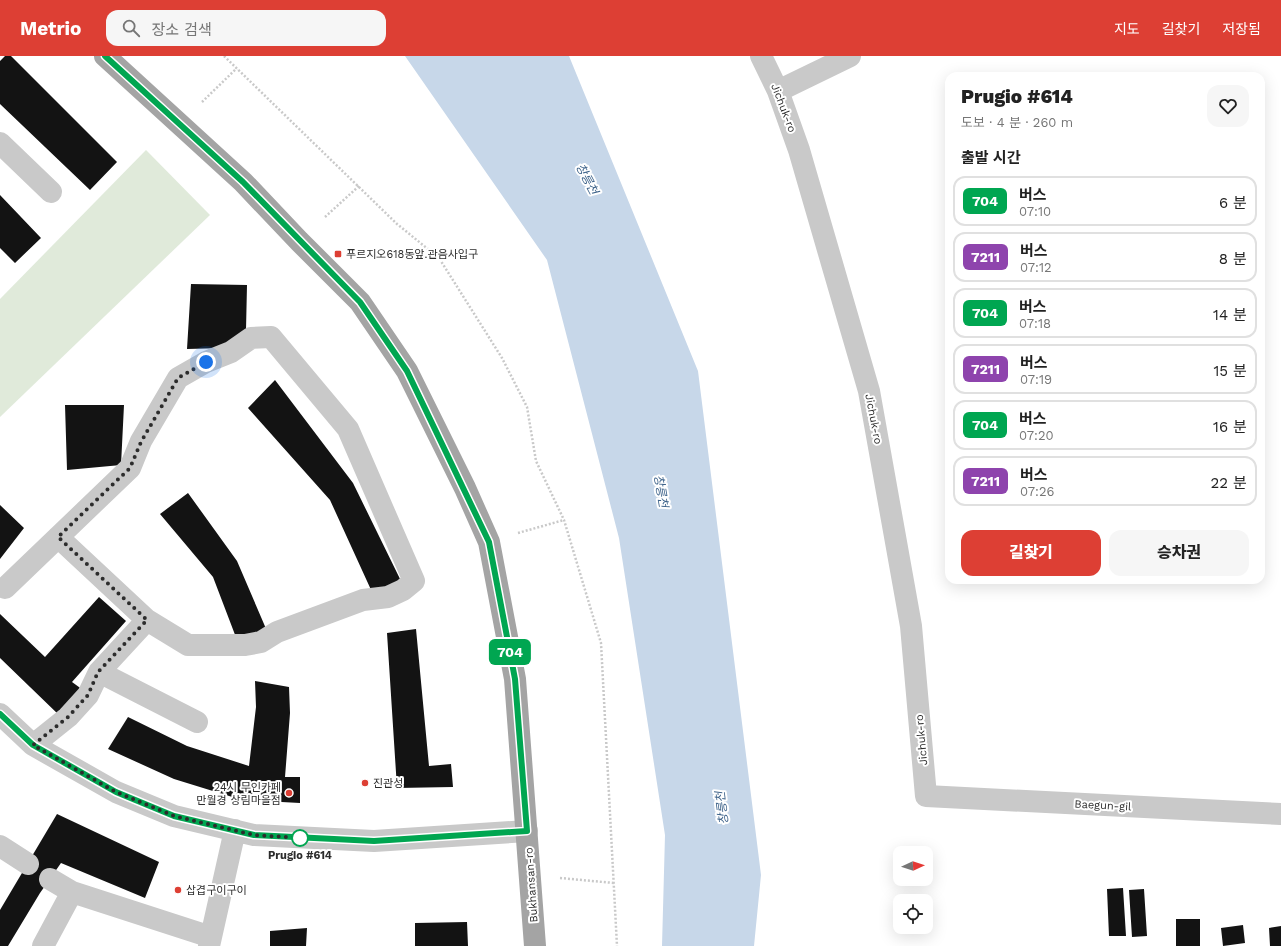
<!DOCTYPE html>
<html lang="ko">
<meta charset="utf-8">
<style>
:root{--surface:#fff;--page:#f6f6f6;--text:#222;--muted:#767676;--line:#e0e0e0;--accent:#dd3f34}
body{margin:0;font-family:"Work Sans","Noto Sans KR",sans-serif;background:var(--page);color:var(--text);height:100vh;display:flex;flex-direction:column;font-size:15px;white-space:nowrap}
*{box-sizing:border-box;margin:0}
p{font-size:13px;color:var(--muted)}
.icon{flex:none;width:22px;height:22px;fill:none;stroke:currentColor;stroke-width:2;stroke-linecap:round;stroke-linejoin:round}
.map{position:relative;flex:1;overflow:hidden}
.side{position:absolute;left:945px;top:16px;width:320px;height:512px;display:flex;flex-direction:column;background:var(--surface);border-radius:12px;box-shadow:0 4px 16px #0002}
.side>*{flex:none}
.badge{padding:0 8px;border-radius:6px;font-size:14px;line-height:26px}
.needle{width:26px;rotate:87deg}
.tools{position:absolute;left:893px;top:790px;display:grid;gap:8px}
.tools a{display:grid;place-items:center;width:40px;height:40px;border-radius:8px;background:var(--surface);box-shadow:0 4px 16px #0002;font-size:20px}
.you{position:absolute;width:20px;height:20px;margin:-10px;border:3px solid #fff;border-radius:50%;background:#1a73e8;box-shadow:0 0 0 6px #1a73e833}
.map>.badge{position:absolute;translate:-50% -50%;box-shadow:0 0 0 2px #fff}
h2{padding:0 16px;font-size:15px;line-height:36px}
.round{display:grid;place-items:center;flex:none;width:42px;height:42px;border-radius:12px;background:var(--page)}
.headline{display:flex;align-items:center;justify-content:space-between;height:68px;padding:0 16px}
h1{font-size:19px;font-weight:800;line-height:30px}
.primary-button{display:flex;gap:8px;margin-top:auto;padding:8px 16px}
.primary-button a{flex:1;height:46px;border-radius:12px;background:var(--accent);color:#fff;font-size:16px;font-weight:800;line-height:46px;text-align:center}
.primary-button a+a{background:var(--page);color:var(--text)}
ul{padding:0;list-style:none}
li{display:flex;align-items:center;gap:12px;height:50px;margin:0 8px 6px;padding:0 8px;border:2px solid var(--line);border-radius:12px}
li div{flex:1}
li b{display:block;font-size:15px}
li em{font-style:normal}
li .badge{min-width:44px;font-weight:700;text-align:center}
header{display:flex;align-items:center;gap:24px;box-sizing:border-box;height:56px;padding:0 20px;background:var(--accent);color:#fff}
header strong{font-size:19px}
nav{display:flex;gap:22px;margin-inline-start:auto;font-size:14px}
.search{width:280px;height:36px;background:var(--page);display:flex;align-items:center;gap:10px;box-sizing:border-box;padding:0 14px;border-radius:12px;color:var(--muted);font-size:15px}
.map>svg:first-child{display:block}
</style>
<header>
<strong>Metrio</strong>
<div class="search"><svg class="icon" aria-label="search" viewBox="0 0 24 24"><circle cx="10" cy="10" r="6"/><path d="M15 15l6 6"/></svg>장소 검색</div>
<nav><a>지도</a><a>길찾기</a><a>저장됨</a></nav>
</header>
<div class="map">
<svg width="1281" height="890" viewBox="0 0 1281 890">
<rect width="100%" height="100%" fill="#fff"/>
<!-- green -->
<path fill="#e0eada" d="M146,94l64,65 -210,202v-118z"/>
<!-- water -->
<path fill="#c7d7e9" d="M405,0h164l129,315 63,504 -7,71h-92l3,-111 -46,-297 -72,-278z"/>
<!-- building -->
<path fill="#131313" d="M5,0h6l106,106 -27,28 -90,-86v-43z
M0,139l41,43 -26,25 -15,-15z
M191,228l56,1 -1,45 -22,18 -37,1z
M275,324l78,103 49,100 -30,9 -42,-92 -82,-92z
M65,349h59l-3,60 -54,5z
M188,437l49,68 30,70 -30,9 -24,-63 -53,-63z
M0,449l24,23 -24,31z
M99,541l27,24 -54,61 11,8 -23,26 -60,-58v-44l45,43z
M416,573l13,137 22,-2 2,23 -56,1 -10,-155z
M255,625l34,6 1,26 -5,64h15v26l-58,-3 -68,-21 -66,-30 20,-32 59,29 62,20 7,-59z
M57,758l102,48 -14,36 -84,-35 -21,30 -32,53h-8v-36z
M1123,832l3,48h-17l-2,-47z
M1144,833l3,47 -15,1 -3,-47z
M1176,863h24v27h-24z
M467,866l1,24h-53v-23z
M1243,869l2,18 -22,3 -2,-18z
M1281,870v20h-11l-1,-18z
M307,872l-1,18h-36v-15z"/>
<g fill="none" stroke-linecap="round" stroke-linejoin="round">
<!-- path -->
<path stroke="#c9c9c9" stroke-width="2.5" stroke-dasharray="2 2" stroke-linecap="butt" d="M224,0l173,168 42,34 63,100 25,49 9,54 28,59 37,123 16,303
M202,46l35,-34
M325,161l34,-31
M518,477l46,-13
M560,822l54,5"/>
<!-- minor -->
<path stroke="#c9c9c9" stroke-width="22" d="M761,0l17,35 21,59 70,241 42,235 15,170 355,18
M778,35l72,-35
M0,87l51,49
M5,532l125,-120 11,-27 37,-63 28,-16 25,-10 20,-14 20,-1 77,92 66,152 -11,9 -15,7 -25,3 -86,32 -16,10 -16,3h-57l-41,-25 -89,-83
M99,616l98,50
M0,658l33,31 83,47 58,24 80,19 120,6 153,-10
M33,689l35,-28 20,-22 11,-23 48,-52
M0,790l28,18
M50,823l22,13 139,45
M43,890l29,-54
M209,890l26,-116"/>
<!-- major -->
<path stroke="#a4a4a4" stroke-width="22" d="M105,0l138,126 56,59 61,61 47,69 58,117 24,54 26,137 20,267"/>
</g>
<g fill="none" stroke-linecap="round" stroke-linejoin="round">
<defs>
<path id="line" d="M0,658l33,31 83,47 58,24 80,19 120,6 153,-10 -12,-152 -26,-137 -82,-171 -47,-69 -117,-120 -138,-126"/>
</defs>
<!-- line casing -->
<use href="#line" stroke="#fff" stroke-width="9"/>
<!-- line -->
<use href="#line" stroke="#00a651" stroke-width="6"/>
<!-- walk -->
<path stroke="#2c2c2c" stroke-width="4" stroke-dasharray="0 7.2" d="M206,306l-28,16 -37,64 -11,26 -72,69 89,83 -49,52 -10,23 -20,22 -35,28 83,47 58,24 80,19 46,3"/>
</g>
<!-- markers -->
<g fill="#dd3f34" stroke="#fff" stroke-width="1.5">
<rect x="334" y="194" width="8" height="8" rx="2"/>
<circle cx="365" cy="727" r="4"/>
<circle cx="289" cy="737" r="4"/>
<circle cx="178" cy="834" r="4"/>
</g>
<circle fill="#fff" stroke="#00a651" stroke-width="2" cx="300" cy="782" r="8"/>
<g text-anchor="middle" stroke-width="4" stroke-linejoin="round" paint-order="stroke">
<!-- street labels -->
<g font-size="11" fill="#2c2c2c" stroke="#fff">
<text transform="translate(784 52) rotate(69)" y="4">Jichuk-ro</text>
<text transform="translate(874 363) rotate(79)" y="4">Jichuk-ro</text>
<text transform="translate(921 684) rotate(-95)" y="4">Jichuk-ro</text>
<text transform="translate(1103 749) rotate(3)" y="4">Baegun-gil</text>
<text transform="translate(531 829) rotate(-94)" y="4">Bukhansan-ro</text>
</g>
<!-- poi labels -->
<g font-size="11" fill="#2c2c2c" stroke="#fff" text-anchor="start">
<text x="346" y="202">푸르지오618동앞.관음사입구</text>
<text x="373" y="731">진관성</text>
<text x="281" y="735" text-anchor="end">24시 무인카페<tspan x="281" dy="13">만월경 상림마을점</tspan></text>
<text x="186" y="838">삽겹구이구이</text>
</g>
<!-- stop labels -->
<g font-size="11" font-weight="bold" fill="#2c2c2c" stroke="#fff">
<text x="300" y="803">Prugio #614</text>
</g>
<!-- water labels -->
<g font-size="12" font-style="italic" fill="#3e638a" stroke="#fff">
<text transform="translate(587 123) rotate(62)" y="4">창릉천</text>
<text transform="translate(661 435) rotate(80)" y="4">창릉천</text>
<text transform="translate(722 752) rotate(-97)" y="4">창릉천</text>
</g>
</g>
</svg>
<div class="tools">
<a><svg class="needle" viewBox="-14 -14 28 28"><path d="M0-13l5 13h-10z" fill="#e53935"/><path d="M0 13l5-13h-10z" fill="#767676"/></svg></a>
<a><svg class="icon" aria-label="locate" viewBox="0 0 24 24"><circle cx="12" cy="12" r="6"/><path d="M12 2v4M12 18v4M2 12h4M18 12h4"/></svg></a>
</div>
<div class="you" style="left:206px;top:306px"></div>
<b class="badge" style="left:510px;top:596px;background:#00a651;color:#fff">704</b>
<section class="side">
<div class="headline"><div><h1>Prugio #614</h1><p>도보 · 4 분 · 260 m</p></div><a class="round"><svg class="icon" aria-label="heart" viewBox="0 0 24 24"><path d="M12 20l-8-8c-3-5 5-10 8-4 3-6 11-1 8 4z"/></svg></a></div>
<h2>출발 시간</h2>
<ul>
<li><span class="badge" style="background:#00a651;color:#fff">704</span><div><b>버스</b><p>07:10</p></div><em>6 분</em></li>
<li><span class="badge" style="background:#8e44ad;color:#fff">7211</span><div><b>버스</b><p>07:12</p></div><em>8 분</em></li>
<li><span class="badge" style="background:#00a651;color:#fff">704</span><div><b>버스</b><p>07:18</p></div><em>14 분</em></li>
<li><span class="badge" style="background:#8e44ad;color:#fff">7211</span><div><b>버스</b><p>07:19</p></div><em>15 분</em></li>
<li><span class="badge" style="background:#00a651;color:#fff">704</span><div><b>버스</b><p>07:20</p></div><em>16 분</em></li>
<li><span class="badge" style="background:#8e44ad;color:#fff">7211</span><div><b>버스</b><p>07:26</p></div><em>22 분</em></li>
</ul>
<div class="primary-button"><a>길찾기</a><a>승차권</a></div>
</section>
</div>
